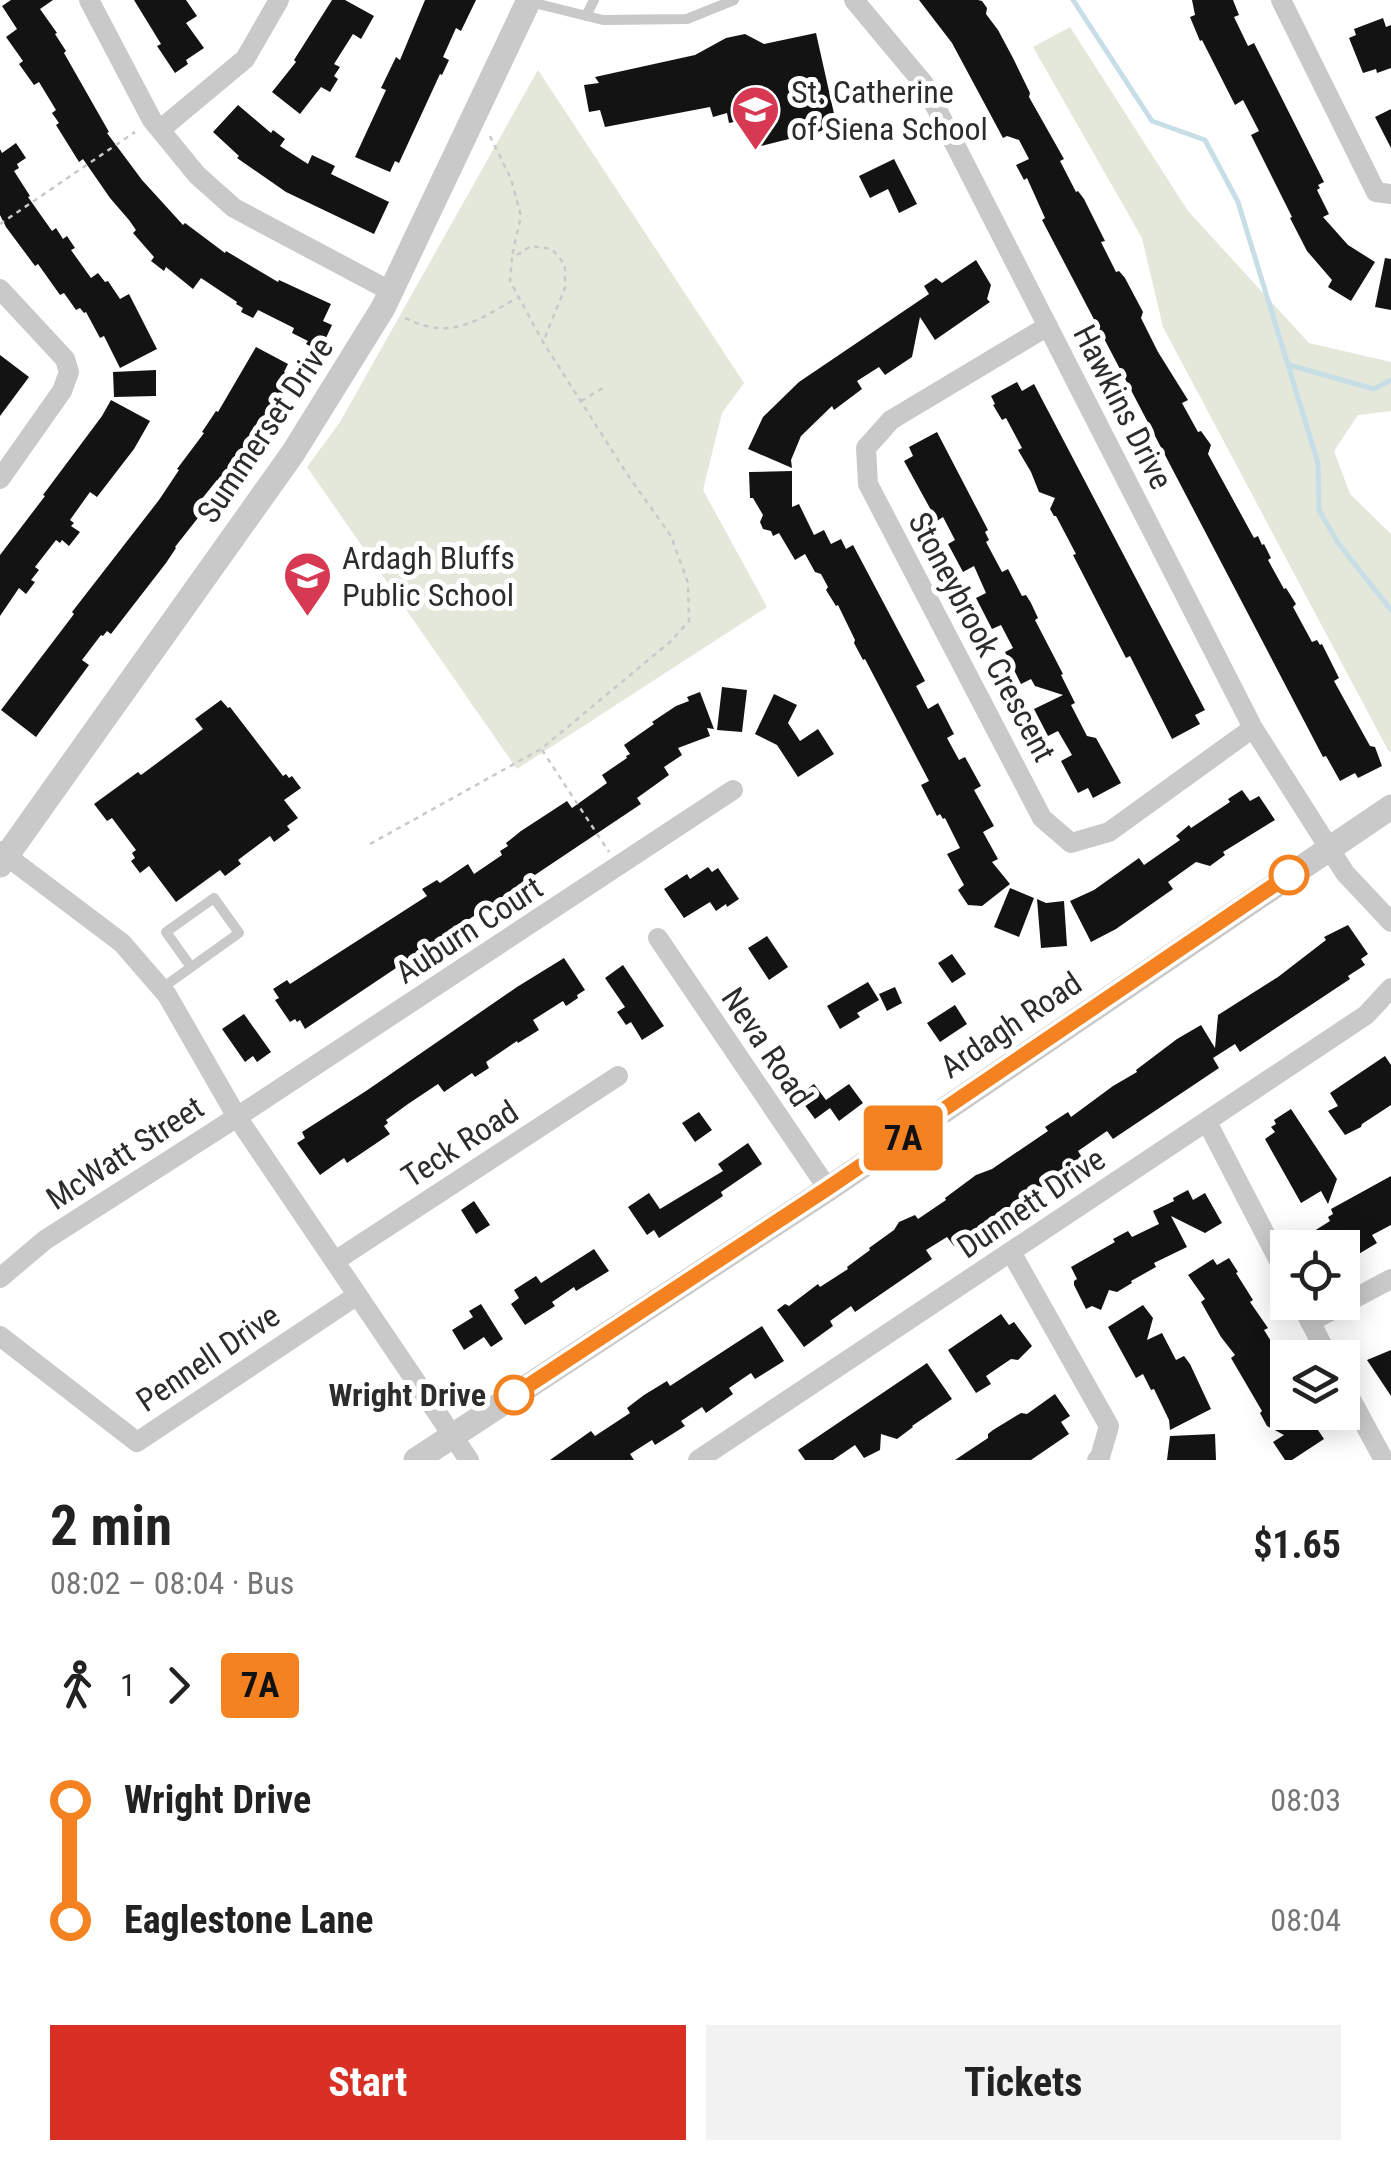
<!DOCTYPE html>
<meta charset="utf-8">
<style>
:root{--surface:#fff;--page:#f2f2f2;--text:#222;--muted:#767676;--accent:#d93025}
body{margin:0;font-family:"Roboto Condensed",sans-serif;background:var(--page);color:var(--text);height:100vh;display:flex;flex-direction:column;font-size:38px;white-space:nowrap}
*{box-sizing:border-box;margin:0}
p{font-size:32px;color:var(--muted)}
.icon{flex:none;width:55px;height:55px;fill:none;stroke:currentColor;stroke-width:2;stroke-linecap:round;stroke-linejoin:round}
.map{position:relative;height:1460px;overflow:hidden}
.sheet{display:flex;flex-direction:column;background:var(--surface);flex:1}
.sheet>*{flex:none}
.badge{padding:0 20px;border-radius:8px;font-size:35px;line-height:65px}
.controls{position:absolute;left:1270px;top:1230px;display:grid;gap:20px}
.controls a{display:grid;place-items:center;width:90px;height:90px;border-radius:0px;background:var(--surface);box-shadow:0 5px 25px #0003;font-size:50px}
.map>.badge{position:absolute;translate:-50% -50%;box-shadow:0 0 0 5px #fff}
.legs{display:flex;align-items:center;gap:15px;height:110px;padding:0 50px;font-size:32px}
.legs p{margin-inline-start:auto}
.overview{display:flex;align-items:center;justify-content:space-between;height:170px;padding:0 50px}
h1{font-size:55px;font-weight:700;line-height:75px}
.primary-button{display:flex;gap:20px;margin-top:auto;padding:20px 50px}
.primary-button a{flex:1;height:115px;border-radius:0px;background:var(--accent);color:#fff;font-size:40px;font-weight:700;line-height:115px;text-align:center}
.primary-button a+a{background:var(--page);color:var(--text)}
ul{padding:0 50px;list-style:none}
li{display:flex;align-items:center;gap:35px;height:120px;font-size:38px}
li i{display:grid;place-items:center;width:15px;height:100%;margin:0 12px;background:currentColor}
li i::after{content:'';width:25px;height:25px;margin:-12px;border:8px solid;border-radius:50%;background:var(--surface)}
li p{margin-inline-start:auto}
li:first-child i{background:linear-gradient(#0000 50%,currentColor 0)}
li:last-child i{background:linear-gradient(currentColor 50%,#0000 0)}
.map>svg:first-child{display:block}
</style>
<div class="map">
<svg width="1391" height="1460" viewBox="0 0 1391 1460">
<rect width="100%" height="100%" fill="#fff"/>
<!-- green -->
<path fill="#e3e8da" d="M1070,27l118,184 121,132 82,19v49l-33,4 -24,36 16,43 41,40v217l-2,1 -226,-425 -21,-89 -109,-191z
M538,70l206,313 -22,30 -19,77 64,117 -250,162 -210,-302 33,-45z"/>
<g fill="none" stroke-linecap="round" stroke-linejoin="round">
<!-- stream -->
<path stroke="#c7dee7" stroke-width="5" d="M1073,0l79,121 53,19 33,62 80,261 1,47 19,33 53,67
M1289,365l85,24 17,-9"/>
</g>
<!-- building -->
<path fill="#131313" d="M11,0h42l-13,9 17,24 -2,1 11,17 -2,2 45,79 -2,1 35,47 41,45 2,-2 40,30 1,-2 52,31 1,-2 52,24 -8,17 9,4 -12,26 -14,-7 2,-3 -16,-8 2,-5 -36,-18 -5,8 -12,-6 2,-4 -7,-4 1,-2 -36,-24 -8,11 -27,-22 -2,4 -13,-10 3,-4 -21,-24 3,-3 -7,-10 -19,-22 -27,-39 -4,3 -23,-37 3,-2 -7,-10 4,-3 -17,-28 -5,3 -15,-21 4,-3 -17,-24 11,-8 -15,-23z
M134,0h52l11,16 -11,7 18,25 -18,12 2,4 -13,9 -18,-27 4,-2z
M332,0h13l29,16 -13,23 -8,-5 -19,30 6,3 -6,9 4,3 -8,13 -9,-5 -21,27 -28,-22 24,-30 -2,-2z
M425,0h51l-15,31 -5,-3 -13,29 6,3 -7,15 -2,-1 -41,89 -4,-2 -5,11 -35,-15 31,-67 -5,-2 15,-31 4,3z
M919,0h59l4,1 5,7 -1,6 12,16 15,28 17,35 -1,4 35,62 -4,2 16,31 2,-1 6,8 21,42 -4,1 15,30 3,-1 6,7 18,34 -2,6 17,34 30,48 -6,3 16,29 3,-1 10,14 -3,9 46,84 4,-2 4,9 2,-1 7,14 -3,2 16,29 2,-1 10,16 -3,3 19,35 5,-2 3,5 2,-1 17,34 -5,3 36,65 5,1 7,19 -24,12 -3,-5 -15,8 -14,-25 -3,1 -281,-537 3,-2 -18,-40 -3,2 -8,-15 13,-6 -10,-19 -12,-4 -4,2 -51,-95z
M1192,0h41l6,15 -5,2 14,29 6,-3 70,139 -6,3 2,3 -3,2 12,24 -6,3 25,28 27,17 -24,39 -23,-14 4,-7 -25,-29 -17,-33 2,-1 -41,-82 8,-4 -16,-31 -8,5 -33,-65 -2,1 -10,-24 5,-2z
M1383,18l3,9 5,-2v43l-14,5 -1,-4 -13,4 -14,-35 7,-3 -2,-6z
M816,33l21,94 -80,20 -9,-28 -19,4 -2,-10 -14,4 -3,-10 -105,20 -5,-17 -11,2 -5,-27 15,-2 -4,-6 100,-22 31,-17 19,-4 19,10z
M238,105l33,28 2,-3 12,9 -5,7 28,18 4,-9 23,11 -4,8 58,28 -15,32 -88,-42 -49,-34 2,-2 -26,-24z
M1391,109v39l-16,-31z
M16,143l10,15 -9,6 2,4 -5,3 16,25 -2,1 24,34 4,-3 7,11 4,-3 8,12 -4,2 20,28 7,-5 7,9 3,-1 12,18 9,-5 28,55 -37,19 -16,-32 -4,2 -14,-26 -2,1 -4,-5 -4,2 -12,-17 -4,2 -22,-31 -3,2 -29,-39 -6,-12v-66l2,4z
M894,159l23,45 -18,9 -11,-24 -18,9 -11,-22z
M1385,258l6,1v51l-16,-3z
M976,260l15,25 -4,14 3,3 -55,38 -15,-23 -8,40 -27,18 -6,-8 -22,14 5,8 -28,21 -2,-4 -31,30 -10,24 1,8 -44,-19 15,-32 36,-35 130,-88 -5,-8 12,-8 6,5z
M256,347l32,17 -4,8 7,5 -15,28 -10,17 -6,-4 -15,25 4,3 -27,37 -5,-3 -16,20 4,3 -7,9 3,2 -26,33 1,1 -10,15 -55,71 -4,-3 -4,5 -2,-1 -19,25 7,5 -53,72 -35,-27 73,-96 -2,-2 87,-112 20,-30 -2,-1 27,-36 -2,-1 14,-21 2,1z
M0,355l29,22 -29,39z
M156,370v26l-42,1 -1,-25z
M1017,382l5,9 12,-7 171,326 -10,5 5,9 -28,15 -42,-83 -4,2 -53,-103 3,-1 -20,-38h-2l-4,-7 5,-11 -16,-6 -8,-20 -13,-22 4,-2 -16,-30 -4,2 -9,-15 2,-1 -4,-8z
M111,400l39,21 -16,28 -37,48 -7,-5 -20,28 4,3 -3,3 9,6 -11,14 -7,-6 -2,3 -4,-3 -21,27 4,3 -8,10 4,2 -9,12 -7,-6 -19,28v-61l45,-59 -2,-1 59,-79z
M937,432l51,98 -3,2 4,8 -3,2 16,30 6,-3 14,27 4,-1 5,8 7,15 -3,2 28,54 -2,1 14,28 -4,2 16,31 9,2 25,45 -28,15 -5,-10 -10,5 -17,-32 11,-6 -14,-24 -10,5 -14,-27 29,-14 -28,-9 -4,-7 -10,5 -16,-32 8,-4 -12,-23 -9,4 -16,-31 10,-5 -12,-27 -11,6 -15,-28 7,-4 -12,-23 -6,4 -33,-60 9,-5 -4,-9z
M792,471v36l7,-3 15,31 10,-5 7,14 10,-5 5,10 7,-4 72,136 -9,5 12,23 10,-6 16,31 -7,4 12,22 6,-3 16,29 -7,4 20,36 -11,6 15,27 -6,3 18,22 -28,22 -14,-1 -10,-15 6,-5 -17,-31 13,-6 -15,-30 -2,1 -3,-5 -3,2 -16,-31 8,-4 -64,-122 -2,1 -9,-17 1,-3 -17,-35 -2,1 -10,-16 2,-3 -7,-13 -6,-2 -10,-18 -10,6 -16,-27 -6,3 -2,-5 -8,-2 -3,-7 3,-7 -10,-17h-3l-1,-26z
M722,687l25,3 -5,42 -25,-2z
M700,692l14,37 -7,-1 3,8 -32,12 4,7 -18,12 5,8 -32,23 4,6 -336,225 -5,-9 -3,2 -2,-3 -5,3 -15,-22 4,-2 -6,-9 14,-9 3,4 137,-88 -5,-7 15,-9 3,3 28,-19 6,10 28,-19 -2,-4 8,-5 -2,-3 15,-12 46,-30 5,7 35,-25 -5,-8 25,-17 -1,-2 4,-2 -6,-9 30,-21 -2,-2 24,-16 13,-5 -2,-4z
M774,694l23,11 -9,18 12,18 18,-12 16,25 -36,23 -21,-32 -22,-11z
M221,700l7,8 2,-1 53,69 3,-2 3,4 3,-2 9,12 -17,12 14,18 -11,8 3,4 -16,12 -4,-6 -32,24 3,4 -16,12 -5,-6 -44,32 -27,-36 -9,7 -9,-12 4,-3 -3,-5 4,-3 -24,-32 -5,3 -13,-17 44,-32 3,3 62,-46 -8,-10z
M1242,790l8,11 9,-5 16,24 -52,32 2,3 -15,11 -14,-4 -28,20 5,7 -57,40 -25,13 -21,-41 24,-11 45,-32 5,7 36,-25 -4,-4 13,-11 2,3 39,-26 -2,-3z
M708,867l4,5 6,-4 21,31 -12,8 -1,-3 -10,7 -6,-9 -26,16 -20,-29 23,-15 3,5z
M1010,888l24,10 -15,39 -25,-10z
M1037,899l9,4 18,-2 3,45 -26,2z
M1348,925l20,29 -7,5 4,6 -17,11 2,3 -110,73 -5,-8 -22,14 6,10 -106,71 -6,-8 -29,20 5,8 -129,87 -7,-9 -21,13 6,9 -77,53 -4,-6 -21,15 3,5 -29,21 -27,-37 8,-6 4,2 29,-22 2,3 28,-18 -1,-2 23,-17 -1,-2 25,-18 5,-8 16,-7 3,4 28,-19 -1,-2 31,-23 16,-6 56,-38 -3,-4 23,-15 3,5 42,-31 24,-14 -1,-2 41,-31 24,-14 14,23 3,-33 60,-38 48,-37 -2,-3z
M767,936l21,31 -19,13 -21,-32z
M952,954l14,20 -14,9 -14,-20z
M564,958l21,32 -8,5 1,3 -12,8 -3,-5 -30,19 6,10 -21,13 -1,-2 -31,21 3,6 -14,9 -3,-4 -28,19 -6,-8 -30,20 -22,16 2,3 -4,3 6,8 -43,29 -3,-5 -24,17 -23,-32 8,-5 -3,-6 64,-41 151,-104z
M623,965l41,61 -22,14 -11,-18 -5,3 -9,-13 8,-5 -20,-29z
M868,982l11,18 -22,13 3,4 -20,12 -13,-23z
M895,987l7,16 -15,8 -8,-17z
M955,1005l12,19 -27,18 -13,-19z
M244,1014l27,38 -14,10 -4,-6 -8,6 -23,-33z
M1385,1056l6,9v40l-29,19 -1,3 -16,8 -17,-24 10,-5 -8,-13z
M814,1084l12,16 23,-16 14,19 -24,18 -9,-13 -15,11 -17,-23z
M1291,1109l46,70 -9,25 -7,-13 -20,12 -36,-64 10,-7 -4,-5 5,-3 -2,-4z
M699,1112l13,18 -17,12 -13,-19z
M748,1143l14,21 -41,28 2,4 -64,42 -5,-8 -7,5 -19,-28 21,-14 11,16 63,-38 -5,-7z
M1391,1176v49l-19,10 5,8 -35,21v-16h-33l-6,-10 27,-17 -2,-4 5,-3 -2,-5z
M1188,1190l5,10 12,-7 17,30 -17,10 -34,-17 16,31 -33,16 2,4 -25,14 1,2 -15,9 -8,-2 -8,20 -9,-4 -6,3 -12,-24v-4l3,-2 -6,-12 44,-25 -2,-3 15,-8 4,6 27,-13 -6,-13 21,-10 -1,-3z
M474,1201l16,24 -14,9 -15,-24z
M594,1249l15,22 -33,20 -2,-4 -22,15 3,4 -30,19 -14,-21 8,-6 -5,-8 22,-14 5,7z
M1229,1258l9,14 -2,1 17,27 -3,2 18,26 -4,2 17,27 -2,1 9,13v41h18l18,27 -32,21h-7l-12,-18 11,-7 -17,-9 -7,-13 2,-2 -31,-53 4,-3 -14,-18 -20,-35 4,-3 -17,-24 25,-16 4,6z
M481,1304l22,35 -12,8 -7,-10 -20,13 -12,-20 21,-13 -4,-6z
M1143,1305l10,13 -6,22 15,-7 14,27 8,-4 6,8 21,45 -41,21 -1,-10 -15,-31 -3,1 -8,-16 -7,4 -28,-51z
M1001,1314l8,11 5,-3 18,24 -14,14 -7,-1 -25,17 5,8 -15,9 -28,-43z
M762,1326l22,35 -29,18 -4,-6 -22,15 4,6 -27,19 -4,-6 -21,14 4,5 -30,19 -3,-5 -22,14 4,6h-84l41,-29 4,5 35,-23 -3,-5 17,-13 23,-14 3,5z
M1391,1350v46l-24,-36z
M927,1363l25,36 -40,27 1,1 -16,12 -16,-5 -1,16 -16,8 -9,-13 -22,15h-28l-7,-10z
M1055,1394l15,22 -9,6 8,12 -38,26h-76l33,-22v-4l5,-4 28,-17 6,1z
M1215,1434l1,26h-49l3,-24z"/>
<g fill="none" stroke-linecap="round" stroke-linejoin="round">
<!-- path -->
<path stroke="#c9c9c9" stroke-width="2.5" stroke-dasharray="5 5" stroke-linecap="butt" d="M490,136l21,43 10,37 -9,40
M0,224l135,-92
M405,318c47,23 71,3 112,-20
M581,401l22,-13
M542,750l67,102
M370,844l171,-95 129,-107 19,-21 -1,-38 -17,-47 -44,-62 -84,-132 -33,-61 2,-23 19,-12 21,3 13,16v23l-22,54"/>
<!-- service -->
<path stroke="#c9c9c9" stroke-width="10" d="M530,2l73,18 84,-1 47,-19
M586,16l8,-16
M162,988l77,-55 -25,-35 -48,34 25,35"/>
<!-- minor -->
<path stroke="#c9c9c9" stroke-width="20" d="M89,0l63,120 45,55 37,33 158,84
M854,0l70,84 329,644 92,145 46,49
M1281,0l95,192 15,2
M161,129l84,-70 34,-59
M0,289l65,70 4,13 -7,19 -62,88
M1048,326l-157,94 -25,28 2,36 174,334 29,25 38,-11 144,-104
M0,851l122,92 45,52 70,122 232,343
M658,938l170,251
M1207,1122l81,156
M1011,1252l98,174 -9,31 -3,3
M335,1261l283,-185
M0,1278l45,-38 192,-123 496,-327
M1300,1302l29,56
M1310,1322l81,-43
M0,1336l137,106 219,-146
M1342,1383l42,77
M698,1460l668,-445 25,-27"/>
<!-- tertiary -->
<path stroke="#c9c9c9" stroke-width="25" d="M0,865l293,-412 90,-145 146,-308
M416,1460l412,-271 563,-382"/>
</g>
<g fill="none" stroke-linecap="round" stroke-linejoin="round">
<defs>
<path id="line-1" d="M514,1395l314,-207 461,-313"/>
</defs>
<!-- line-1 casing -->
<use href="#line-1" stroke="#fff" stroke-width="22"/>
<!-- line-1 -->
<use href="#line-1" stroke="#f58220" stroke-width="15"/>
</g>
<!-- icons -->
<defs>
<symbol id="school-pin" viewBox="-11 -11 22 30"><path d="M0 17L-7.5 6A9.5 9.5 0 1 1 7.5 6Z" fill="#d73953" stroke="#fff"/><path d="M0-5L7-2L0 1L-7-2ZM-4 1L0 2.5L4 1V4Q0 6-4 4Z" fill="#fff"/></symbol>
</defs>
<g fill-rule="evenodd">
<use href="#school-pin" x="728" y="82" width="55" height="75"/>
<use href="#school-pin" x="280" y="548" width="55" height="75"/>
</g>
<!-- markers -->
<g fill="#fff" stroke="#f58220" stroke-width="5">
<circle cx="1289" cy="875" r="18"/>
<circle cx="514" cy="1395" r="18"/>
</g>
<g text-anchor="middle" stroke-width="10" stroke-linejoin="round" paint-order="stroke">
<!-- poi labels -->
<g font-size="32" fill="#2c2c2c" stroke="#fff" text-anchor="start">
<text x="791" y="103">St. Catherine<tspan x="791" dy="37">of Siena School</tspan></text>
<text x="342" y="569">Ardagh Bluffs<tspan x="342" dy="37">Public School</tspan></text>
</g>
<!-- street labels -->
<g font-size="32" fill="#2c2c2c" stroke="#fff">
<text transform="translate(1123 407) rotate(63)" y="11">Hawkins Drive</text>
<text transform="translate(265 430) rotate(-56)" y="11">Summerset Drive</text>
<text transform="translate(982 637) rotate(62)" y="11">Stoneybrook Crescent</text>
<text transform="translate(469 930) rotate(-33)" y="11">Auburn Court</text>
<text transform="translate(1011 1025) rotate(-34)" y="11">Ardagh Road</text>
<text transform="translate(767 1047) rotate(56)" y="11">Neva Road</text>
<text transform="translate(460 1144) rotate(-33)" y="11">Teck Road</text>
<text transform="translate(125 1153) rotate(-33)" y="11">McWatt Street</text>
<text transform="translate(1031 1203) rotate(-34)" y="11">Dunnett Drive</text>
<text transform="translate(208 1358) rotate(-34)" y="11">Pennell Drive</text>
</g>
<!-- stop labels -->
<g font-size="32" font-weight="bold" fill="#2c2c2c" stroke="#fff" text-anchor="end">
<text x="486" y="1406">Wright Drive</text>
</g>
</g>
</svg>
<div class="controls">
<a><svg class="icon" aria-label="locate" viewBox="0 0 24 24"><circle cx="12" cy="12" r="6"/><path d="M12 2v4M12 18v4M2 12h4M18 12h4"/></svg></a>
<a><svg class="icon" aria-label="layers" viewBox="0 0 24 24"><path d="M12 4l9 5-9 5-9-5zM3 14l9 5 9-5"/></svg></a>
</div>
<b class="badge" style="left:903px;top:1138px;background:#f58220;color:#111">7A</b>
</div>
<section class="sheet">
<div class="overview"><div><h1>2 min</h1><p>08:02 – 08:04 · Bus</p></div><b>$1.65</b></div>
<div class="legs"><svg class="icon" aria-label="walk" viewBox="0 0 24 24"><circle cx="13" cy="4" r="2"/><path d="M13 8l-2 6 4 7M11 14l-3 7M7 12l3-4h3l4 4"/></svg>1<svg class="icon" aria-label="forward" viewBox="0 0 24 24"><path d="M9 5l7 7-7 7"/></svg><b class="badge" style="background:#f58220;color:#111">7A</b></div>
<ul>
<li><i style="color:#f58220"></i><b>Wright Drive</b><p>08:03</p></li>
<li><i style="color:#f58220"></i><b>Eaglestone Lane</b><p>08:04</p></li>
</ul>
<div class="primary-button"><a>Start</a><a>Tickets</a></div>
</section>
